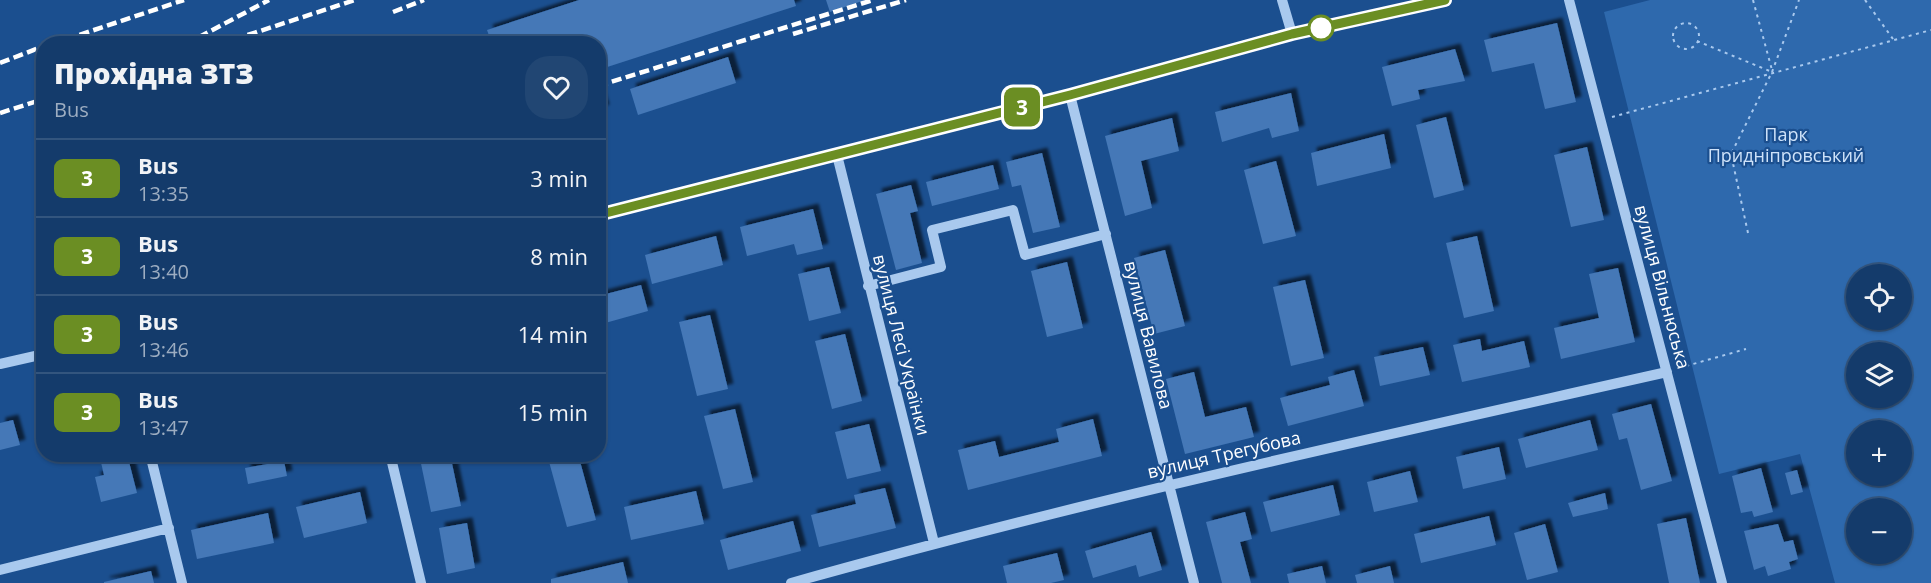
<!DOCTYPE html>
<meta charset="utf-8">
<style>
:root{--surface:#143b6b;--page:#214673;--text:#f1f3f6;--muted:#9dadc1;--line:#33557e}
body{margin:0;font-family:"Open Sans",sans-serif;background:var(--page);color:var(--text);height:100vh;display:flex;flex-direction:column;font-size:22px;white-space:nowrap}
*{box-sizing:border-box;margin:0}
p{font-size:20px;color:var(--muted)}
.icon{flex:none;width:33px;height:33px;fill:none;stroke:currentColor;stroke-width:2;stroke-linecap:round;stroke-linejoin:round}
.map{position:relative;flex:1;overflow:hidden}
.sheet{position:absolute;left:36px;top:36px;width:570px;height:426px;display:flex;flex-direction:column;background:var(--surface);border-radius:24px;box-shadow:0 2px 4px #0004,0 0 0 2px var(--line)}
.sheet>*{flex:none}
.badge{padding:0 12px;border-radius:9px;font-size:21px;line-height:39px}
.controls{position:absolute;left:1846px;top:264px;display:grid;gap:12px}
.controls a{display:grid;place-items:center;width:66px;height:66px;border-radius:50%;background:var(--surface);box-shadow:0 2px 4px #0004,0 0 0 2px var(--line);font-size:30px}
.map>.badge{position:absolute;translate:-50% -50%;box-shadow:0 0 0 3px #fff}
.round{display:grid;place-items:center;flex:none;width:63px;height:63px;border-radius:24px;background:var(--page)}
.headline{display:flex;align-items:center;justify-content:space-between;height:102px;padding:0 18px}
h1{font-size:28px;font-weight:800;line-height:45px}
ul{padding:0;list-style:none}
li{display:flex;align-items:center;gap:18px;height:78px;padding:0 18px;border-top:2px solid var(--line)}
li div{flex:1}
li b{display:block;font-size:22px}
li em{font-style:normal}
li .badge{min-width:66px;font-weight:700;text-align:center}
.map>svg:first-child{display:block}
</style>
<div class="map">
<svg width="1931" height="583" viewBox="0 0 1931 583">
<defs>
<filter id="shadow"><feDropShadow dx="5.5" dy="-5.5" stdDeviation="1.5" flood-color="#0009"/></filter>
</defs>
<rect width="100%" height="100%" fill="#1b4f8f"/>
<!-- green -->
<path fill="#2e69ad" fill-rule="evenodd" d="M1650,0h281v583h-96l-35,-129 -81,20 -115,-462zM1857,274h45v46h-45zM1857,352h45v46h-45zM1857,430h45v46h-45zM1857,508h45v46h-45z"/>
<!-- building -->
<path fill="#4478b7" filter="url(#shadow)" d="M579,0h215l2,6 -198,64v-26h-106l-5,-14z
M826,0h39l-35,12z
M1557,23l19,79 -31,7 -11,-46 -42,9 -8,-32z
M1455,49l10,32 -47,9 2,9 -28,7 -10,-39z
M728,57l8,26 -98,32 -8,-26z
M598,93l6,17 -6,1z
M1291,93l8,38 -27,7 -3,-10 -47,14 -7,-30z
M1446,117l18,73 -30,8 -18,-73z
M1172,118l7,33 -38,10 11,47 -27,8 -20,-80z
M1384,134l7,34 -74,18 -6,-33z
M1587,147l17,73 -33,7 -17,-72z
M1042,153l18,74 -27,6 -12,-48 -9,2 -6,-25z
M1276,161l20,75 -33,8 -19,-74z
M993,165l6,24 -67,17 -6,-24z
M911,185l7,26 -8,2 12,50 -26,7 -20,-76z
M813,209l10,40 -26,6 -3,-11 -47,12 -7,-29z
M716,236l7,29 -71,19 -7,-29z
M1477,236l17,75 -30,7 -18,-75z
M1165,250l20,76 -31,8 -20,-76z
M1067,262l16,66 -36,9 -16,-66z
M829,267l12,46 -32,8 -11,-47z
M1618,268l17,74 -74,17 -7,-31 45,-10 -10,-44z
M1305,280l19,78 -33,8 -18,-79z
M641,285l7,26 -50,14v-29z
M710,315l18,74 -31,7 -18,-74z
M845,334l17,67 -30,8 -17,-68z
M1480,339l2,12 42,-10 6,26 -68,15 -9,-37z
M1423,347l7,28 -50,11 -6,-29z
M1354,370l10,36 -76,20 -8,-28 50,-13 -2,-8z
M1194,372l11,45 41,-10 8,30 -69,17 -19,-75z
M1651,404l21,77 -31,9 -14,-52 -8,2 -7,-26z
M735,409l18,73 -30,7 -19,-73z
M1093,419l9,37 -134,34 -10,-40 37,-9 4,16 60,-15 -3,-13z
M13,420l7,25 -20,5v-27z
M1590,420l8,30 -72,18 -8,-29z
M869,424l12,47 -34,8 -12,-47z
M1499,447l7,32 -43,10 -7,-32z
M99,454h28l10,39 -36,9 -6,-25 9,-2z
M419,454h31l11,52 -30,6z
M560,454h18l18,66 -29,7 -19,-69z
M284,461l3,15 -39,8 -3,-16z
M1761,468l12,44 -19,5 -2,-6 -11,2 -9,-37z
M1797,470l6,22 -12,3 -6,-22z
M1410,471l8,31 -44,10 -7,-30z
M1333,485l7,30 -69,17 -8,-30z
M885,488l11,40 -77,19 -8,-32 45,-11 -2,-9z
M696,491l8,33 -73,16 -7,-33z
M360,492l7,31 -63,15 -8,-31z
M1605,493l3,16 -35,8 -5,-14z
M1245,512l7,27 -12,3 11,41h-29l-16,-61z
M268,513l6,30 -77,16 -6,-29z
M1489,516l7,29 -75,18 -7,-29z
M1686,518l14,65h-31l-12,-59z
M793,521l8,30 -73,19 -8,-30z
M467,523l8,45 -28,6 -8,-46z
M1545,524l13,48 -31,8 -13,-47z
M1778,524l6,18 9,-2 5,19 -9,3 2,7 -23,7 -3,-10 -11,4 -10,-39z
M1151,532l11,38 -23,7 -3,-12 -43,13 -8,-27z
M1057,553l7,27 -13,3h-44l-4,-17z
M623,562l5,21h-77v-4z
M1322,566l4,17h-37l-2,-9z
M1390,566l4,17h-37l-2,-8z
M151,571l3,12h-50v-1z"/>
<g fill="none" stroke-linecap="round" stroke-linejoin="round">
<!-- path -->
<path stroke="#a9c9ee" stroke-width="2" stroke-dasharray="3 4.5" stroke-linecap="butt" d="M1753,0l19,70
M1865,0l28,39
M1673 36a13 13 0 1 1 26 0a13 13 0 1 1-26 0Z
M1697,41l75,31
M1612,117l319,-87
M1748,233l-17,-79 41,-82 27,-72
M1679,368l67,-19"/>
<!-- minor -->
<path stroke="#a9c9ee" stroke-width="10" d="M1282,0l10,34
M1569,0l153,583
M1070,95l124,488
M837,155l97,388
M598,215l472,-120 222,-61 153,-34
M868,286l73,-19 -9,-37 81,-20 12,45 81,-21
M0,364l44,-10
M150,454l32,129
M390,454l31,129
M0,570l169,-42
M791,583c290,-82 583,-145 876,-211"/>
<!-- rail -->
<path stroke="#fff" stroke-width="4.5" stroke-dasharray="10 4.5" stroke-linecap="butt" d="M393,12l31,-12
M793,34l113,-34
M52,44l132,-44
M186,44l83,-44
M220,44l135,-44
M0,63l44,-17
M598,86l275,-86
M0,113l44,-14"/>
</g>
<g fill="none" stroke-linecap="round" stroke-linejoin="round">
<defs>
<path id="line" d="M598,215l472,-120 222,-61 153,-34"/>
</defs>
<!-- line casing -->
<use href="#line" stroke="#fff" stroke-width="14"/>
<!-- line -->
<use href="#line" stroke="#6b8e23" stroke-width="9"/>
</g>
<!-- markers -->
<circle fill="#fff" stroke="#6b8e23" stroke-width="3" cx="1321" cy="28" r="12"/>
<g text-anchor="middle" stroke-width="4.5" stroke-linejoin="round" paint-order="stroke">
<!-- park labels -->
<g font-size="18" fill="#cfe3fa" stroke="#1b4f8f">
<text x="1786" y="141">Парк<tspan x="1786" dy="21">Придніпровський</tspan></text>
</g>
<!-- street labels -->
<g font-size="18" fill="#fff" stroke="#1b4f8f">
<text transform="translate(1662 287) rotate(75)" y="6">вулиця Вільнюська</text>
<text transform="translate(1148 335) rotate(76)" y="6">вулиця Вавилова</text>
<text transform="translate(901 345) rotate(76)" y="6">вулиця Лесі Українки</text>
<text transform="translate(1224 455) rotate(-13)" y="6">вулиця Трегубова</text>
</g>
</g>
</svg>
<div class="controls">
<a><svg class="icon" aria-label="locate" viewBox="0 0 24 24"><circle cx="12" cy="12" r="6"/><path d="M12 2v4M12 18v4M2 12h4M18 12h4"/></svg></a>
<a><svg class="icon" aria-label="layers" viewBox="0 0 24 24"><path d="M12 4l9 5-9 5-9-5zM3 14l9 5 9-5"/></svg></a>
<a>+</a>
<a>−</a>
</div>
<b class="badge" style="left:1022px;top:107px;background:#6b8e23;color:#fff">3</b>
<section class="sheet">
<div class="headline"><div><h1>Прохідна ЗТЗ</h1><p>Bus</p></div><a class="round"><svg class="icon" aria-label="heart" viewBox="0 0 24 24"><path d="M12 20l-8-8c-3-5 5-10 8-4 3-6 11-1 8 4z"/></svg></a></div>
<ul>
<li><span class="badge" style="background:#6b8e23;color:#fff">3</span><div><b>Bus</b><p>13:35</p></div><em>3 min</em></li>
<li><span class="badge" style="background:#6b8e23;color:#fff">3</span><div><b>Bus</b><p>13:40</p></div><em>8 min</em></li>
<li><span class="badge" style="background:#6b8e23;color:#fff">3</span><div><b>Bus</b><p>13:46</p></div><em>14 min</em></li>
<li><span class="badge" style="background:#6b8e23;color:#fff">3</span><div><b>Bus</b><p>13:47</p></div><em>15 min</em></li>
</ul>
</section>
</div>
